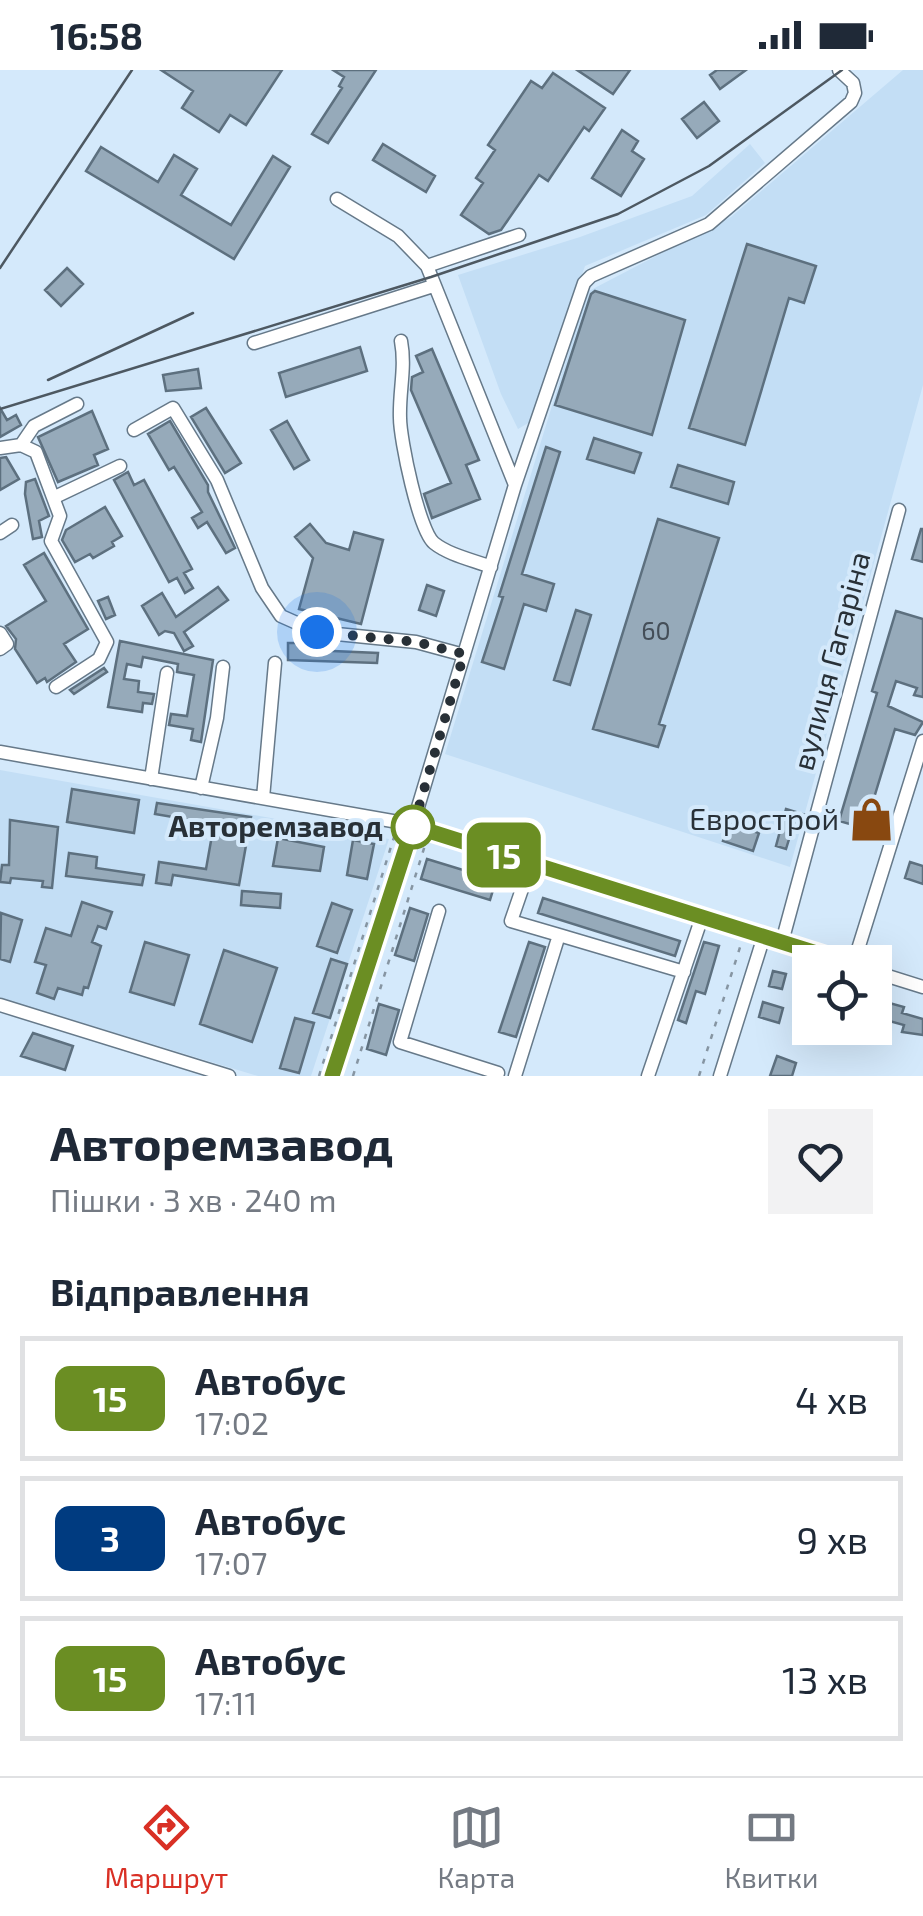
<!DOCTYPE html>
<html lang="uk">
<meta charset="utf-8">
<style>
:root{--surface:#fff;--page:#f2f2f3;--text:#1f2937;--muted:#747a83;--line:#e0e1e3;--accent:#d93025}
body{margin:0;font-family:"Exo 2",sans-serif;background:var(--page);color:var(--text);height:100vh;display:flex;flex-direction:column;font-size:38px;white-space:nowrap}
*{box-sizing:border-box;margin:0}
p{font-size:32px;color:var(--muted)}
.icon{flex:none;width:55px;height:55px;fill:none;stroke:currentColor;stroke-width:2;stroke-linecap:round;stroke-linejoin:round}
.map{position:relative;height:1006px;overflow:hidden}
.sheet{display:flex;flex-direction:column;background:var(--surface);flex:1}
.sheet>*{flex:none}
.badge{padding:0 20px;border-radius:15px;font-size:35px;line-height:65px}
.tools{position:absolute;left:792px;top:875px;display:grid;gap:20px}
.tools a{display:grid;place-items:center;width:100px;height:100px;border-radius:0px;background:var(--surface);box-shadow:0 10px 40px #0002;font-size:50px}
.you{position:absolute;width:50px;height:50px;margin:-25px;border:8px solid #fff;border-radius:50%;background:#1a73e8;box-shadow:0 0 0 15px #1a73e833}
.map>.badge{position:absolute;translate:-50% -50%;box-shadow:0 0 0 5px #fff}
h2{padding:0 50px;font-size:38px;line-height:90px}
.round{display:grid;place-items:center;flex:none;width:105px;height:105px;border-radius:0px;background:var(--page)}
.head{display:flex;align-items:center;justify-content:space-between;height:170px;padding:0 50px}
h1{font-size:48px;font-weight:700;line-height:75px}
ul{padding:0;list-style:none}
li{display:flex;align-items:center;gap:30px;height:125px;margin:0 20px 15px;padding:0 30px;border:5px solid var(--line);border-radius:0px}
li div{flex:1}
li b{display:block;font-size:38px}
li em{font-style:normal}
li .badge{min-width:110px;font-weight:700;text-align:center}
.status{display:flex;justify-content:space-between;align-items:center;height:70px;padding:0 50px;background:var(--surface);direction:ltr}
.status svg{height:28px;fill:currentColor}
.menu{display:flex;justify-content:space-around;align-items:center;height:140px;border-top:2px solid var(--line);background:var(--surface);font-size:28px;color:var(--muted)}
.menu a{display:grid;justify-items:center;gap:5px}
.menu .current{color:var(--accent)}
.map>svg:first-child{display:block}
</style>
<div class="status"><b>16:58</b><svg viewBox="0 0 49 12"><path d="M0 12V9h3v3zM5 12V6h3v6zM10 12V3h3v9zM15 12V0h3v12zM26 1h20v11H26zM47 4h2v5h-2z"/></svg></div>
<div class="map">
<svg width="923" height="1006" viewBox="0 0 923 1006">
<rect width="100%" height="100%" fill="#d4e9fb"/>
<!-- built -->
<path fill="#c3def5" d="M903,0h20v315l-133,482 -345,-113 142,-462 144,-75z
M750,74l15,19 -59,52 -121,51 -55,156 -12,7 -17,-35 -43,-119 122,-38 112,-41z
M0,700l389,69 -78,237h-53l-258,-78z"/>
<!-- building -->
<path fill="#96aaba" stroke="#5d707f" stroke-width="2.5" d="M161,0h121l-36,55 -16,-10 -11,17 -37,-24 11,-17z
M333,0h43l-48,73 -16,-9 30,-46 -3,-2 5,-9z
M577,0h53l-17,24z
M717,0h29l-26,19 -10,-14z
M553,3l52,35 -16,23 -5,-4 -36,54 -9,-6 -38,55 -12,4 -28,-19 22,-32 -7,-5 19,-28 -7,-5 43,-64 11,7z
M704,32l15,19 -22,17 -15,-19z
M622,60l16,11 -6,10 12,8 -23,37 -29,-18z
M383,74l52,32 -9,16 -53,-32z
M101,77l57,35 16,-27 23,14 -16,26 50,30 42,-69 17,11 -56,92 -148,-88z
M747,174l69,22 -12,37 -15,-5 -44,147 -56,-17z
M67,198l16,16 -22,22 -16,-16z
M595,221l90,29 -33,115 -97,-30 36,-111z
M360,277l7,24 -81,26 -7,-24z
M432,279l47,111 -13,5 14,34 -48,19 -8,-24 27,-11 -40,-93 1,-13 11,-5 -7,-16z
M198,299l3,19 -35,3 -3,-16z
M0,338l7,12 9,-5 5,10 -21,12z
M206,338l35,55 -16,10 -34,-56z
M92,341l16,38 -14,6 4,10 -40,17 -20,-45z
M170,351l38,64v7l27,56 -9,5 -19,-31 -9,6 -6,-10 10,-6 -28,-45 -5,3 -21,-36z
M287,351l22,39 -15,9 -23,-39z
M594,368l47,15 -7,20 -47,-14z
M546,377l14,5 -38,122 32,10 -8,27 -22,-7 -20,65 -22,-7 21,-65 -4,-1z
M6,387l13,22 -19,11v-32z
M678,395l56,17 -6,22 -57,-17z
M128,402l6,13 10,-5 48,89 -8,4 9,15 -8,5 -8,-15 -8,4 -55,-102z
M35,409l14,37 -10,5 3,16 -9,2 -8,-45 1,-12z
M105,437l17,29 -10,6 2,4 -21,12 -3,-4 -15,8 -13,-22 4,-10z
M658,449l61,19 -60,186 6,2 -7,21 -65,-18z
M310,454l16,19 23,7 5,-18 29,8 -22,84 -62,-15 14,-51 -18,-21z
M921,459h2v33l-11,-3z
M44,483l44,76 -24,15 12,18 -29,20 -2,-4 -8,5 -22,-34 1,-10 -10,-13 40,-25 -22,-36z
M427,515l17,6 -8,25 -17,-6z
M218,517l10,13 -44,32 9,14 -9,5 -10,-18 -9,-2 -6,4 -17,-29 20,-13 14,24z
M108,527l7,18 -9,4 -8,-18z
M576,540l15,5 -21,70 -16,-5z
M896,541l27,8v78l-9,-2 3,-7 -21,-7 -8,25 35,16 -8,13 -20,-6 -25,82 16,4 -5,18 -42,-12 38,-128 -5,-2z
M120,571l93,19 -12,82 -10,-2 2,-11 -24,-4 2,-11 16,2 7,-41 -17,-3 1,-8 -35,-7 -2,10 -14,-3 -3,15 15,2 -1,11 16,2 -2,10 -9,-1 -1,9 -34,-5z
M288,573h22v7l68,3 -1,10 -89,-3z
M104,598l3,4 -33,22 -4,-4z
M72,719l67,11 -5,33 -67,-11z
M157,733l94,14 -12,68 -66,-10 -2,10 -15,-2 3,-21 47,7 8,-45 -59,-10z
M786,739l20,6 -3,11 -9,-3 -8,26 -10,-3z
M10,750l48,7 -6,61 -10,-1 1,-6 -32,-3 -1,5 -10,-1 2,-17h7z
M729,754l30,9 -6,18 -30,-10z
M278,768l46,9 -4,24 -47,-5z
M353,770l21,4 -7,35 -20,-4z
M69,783l28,4 -1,11 48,7 -2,10 -76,-9z
M427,789l69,21 -6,20 -69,-21z
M910,792l13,4v18l-18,-6z
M242,821l39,3 -1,14 -39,-3z
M543,828l137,43 -5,15 -137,-43z
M82,832l30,10 -6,17 -8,-3 -6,16 9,4 -13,42 -4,-1 -2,8 -24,-7 -4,11 -17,-6 9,-28 -11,-3 11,-34 25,8z
M332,833l20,7 -15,43 -20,-7z
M410,838l18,6 -14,47 -19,-6z
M1,843l21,7 -12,42 -10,-3z
M145,872l44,13 -15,50 -44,-13z
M529,872l16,5 -29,90 -17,-5z
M704,872l15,4 -14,48 -9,-3 -10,32 -8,-3z
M224,880l53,18 -25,74 -52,-18z
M331,889l16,5 -17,54 -17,-5z
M773,901l13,3 -4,15 -13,-3z
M875,929l29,8 -2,6 21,6v16l-21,-3 2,-7 -29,-8z
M763,932l20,6 -4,15 -20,-6z
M379,934l20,6 -13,45 -19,-6z
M295,948l19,5 -15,50 -19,-5z
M33,963l40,13 -8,24 -44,-14z
M777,986l19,7 -4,13h-22z"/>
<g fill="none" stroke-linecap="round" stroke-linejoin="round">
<defs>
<path id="minor" d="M337,129l61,37 29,30 88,219
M427,196l92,-31
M401,271c5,27 -2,50 -1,77 0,21 19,113 34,125 15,12 39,17 57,24
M254,273l179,-57
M134,360l39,-22 44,72 45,108 19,28 36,16 99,10 48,13
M21,375l13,-19 43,-22
M0,378l21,-3 15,7 24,64 -9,25 56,101 -8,17 -43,28
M55,427l65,-31
M0,463l12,-8
M0,563l7,11 -7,5
M0,682l398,70 447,140
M151,709l16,-106
M201,718l16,-70 6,-51
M263,728l12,-135
M531,793l-20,58 48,14
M439,841l-39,131 98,31 -1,3
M782,872l117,-432
M854,892l69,-221
M875,902l48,15
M0,935l229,71
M332,1006l55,-166 128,-425 69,-202 7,-7 118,-52 142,-122 4,-9 -2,-10 -14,-13
M515,1006l44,-141 125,37
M648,1006l54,-159
M720,1006l44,-140"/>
</defs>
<!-- minor casing -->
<use href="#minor" stroke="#667989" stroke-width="15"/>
<!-- path -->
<path stroke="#8695a2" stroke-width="2.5" stroke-dasharray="5 8" stroke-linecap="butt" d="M319,1006l76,-242
M353,1006l73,-234
M699,1006l43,-135"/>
<!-- minor -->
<use href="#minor" stroke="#fff" stroke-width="12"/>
<!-- rail -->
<path stroke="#4d5861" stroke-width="2.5" d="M0,198l132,-198
M48,310l145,-67
M0,339l431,-132 187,-63 91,-48 133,-96"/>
</g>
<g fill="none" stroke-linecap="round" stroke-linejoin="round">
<defs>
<path id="line" d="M332,1006l81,-250 432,136"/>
</defs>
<!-- line casing -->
<use href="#line" stroke="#fff" stroke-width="22"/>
<!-- line -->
<use href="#line" stroke="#6b8e23" stroke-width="15"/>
<!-- walk -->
<path stroke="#283037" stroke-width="10" stroke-dasharray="0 18" d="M317,562l99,10 48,12 -51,173"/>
</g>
<!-- icons -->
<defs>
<symbol id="shop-bare" viewBox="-9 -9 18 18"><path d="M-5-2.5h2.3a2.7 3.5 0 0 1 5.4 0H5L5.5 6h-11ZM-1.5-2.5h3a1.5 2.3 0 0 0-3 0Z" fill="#884810" stroke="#d4e9fb" stroke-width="2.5" paint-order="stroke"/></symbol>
</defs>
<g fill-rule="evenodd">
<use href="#shop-bare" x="840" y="718" width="63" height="63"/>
</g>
<!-- markers -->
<circle fill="#fff" stroke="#6b8e23" stroke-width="5" cx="413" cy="757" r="20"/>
<g text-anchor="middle" stroke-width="8" stroke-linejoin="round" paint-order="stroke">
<!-- number labels -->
<g font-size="25" fill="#444e58">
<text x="656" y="570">60</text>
</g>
<!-- street labels -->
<g font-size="30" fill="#283037" stroke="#d4e9fb">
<text transform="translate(832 591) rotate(-75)" y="10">вулиця Гагаріна</text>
</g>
<!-- poi labels -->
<g font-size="30" fill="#283037" stroke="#d4e9fb" text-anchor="end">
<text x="839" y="760">Еврострой</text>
</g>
<!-- stop labels -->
<g font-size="30" font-weight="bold" fill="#283037" stroke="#d4e9fb" text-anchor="end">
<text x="383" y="767">Авторемзавод</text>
</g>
</g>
</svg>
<div class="tools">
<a><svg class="icon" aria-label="locate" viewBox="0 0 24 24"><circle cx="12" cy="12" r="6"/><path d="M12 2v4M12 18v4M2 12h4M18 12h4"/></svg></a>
</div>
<div class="you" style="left:317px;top:562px"></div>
<b class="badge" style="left:504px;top:785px;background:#6b8e23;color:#fff">15</b>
</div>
<section class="sheet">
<div class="head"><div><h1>Авторемзавод</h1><p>Пішки · 3 хв · 240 m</p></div><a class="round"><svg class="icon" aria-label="heart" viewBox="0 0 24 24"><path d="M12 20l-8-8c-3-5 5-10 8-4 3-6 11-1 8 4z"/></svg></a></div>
<h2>Відправлення</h2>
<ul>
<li><span class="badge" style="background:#6b8e23;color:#fff">15</span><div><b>Автобус</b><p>17:02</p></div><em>4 хв</em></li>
<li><span class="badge" style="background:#003b80;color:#fff">3</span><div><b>Автобус</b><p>17:07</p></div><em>9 хв</em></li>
<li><span class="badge" style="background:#6b8e23;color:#fff">15</span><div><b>Автобус</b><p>17:11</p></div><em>13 хв</em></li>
</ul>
</section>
<nav class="menu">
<a class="current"><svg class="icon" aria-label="directions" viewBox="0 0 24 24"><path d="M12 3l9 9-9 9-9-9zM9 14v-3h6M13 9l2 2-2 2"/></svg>Маршрут</a>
<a><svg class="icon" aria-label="map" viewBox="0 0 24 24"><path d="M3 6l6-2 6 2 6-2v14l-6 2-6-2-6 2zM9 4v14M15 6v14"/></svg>Карта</a>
<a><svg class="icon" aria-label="tickets" viewBox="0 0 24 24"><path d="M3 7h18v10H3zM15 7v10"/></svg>Квитки</a>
</nav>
